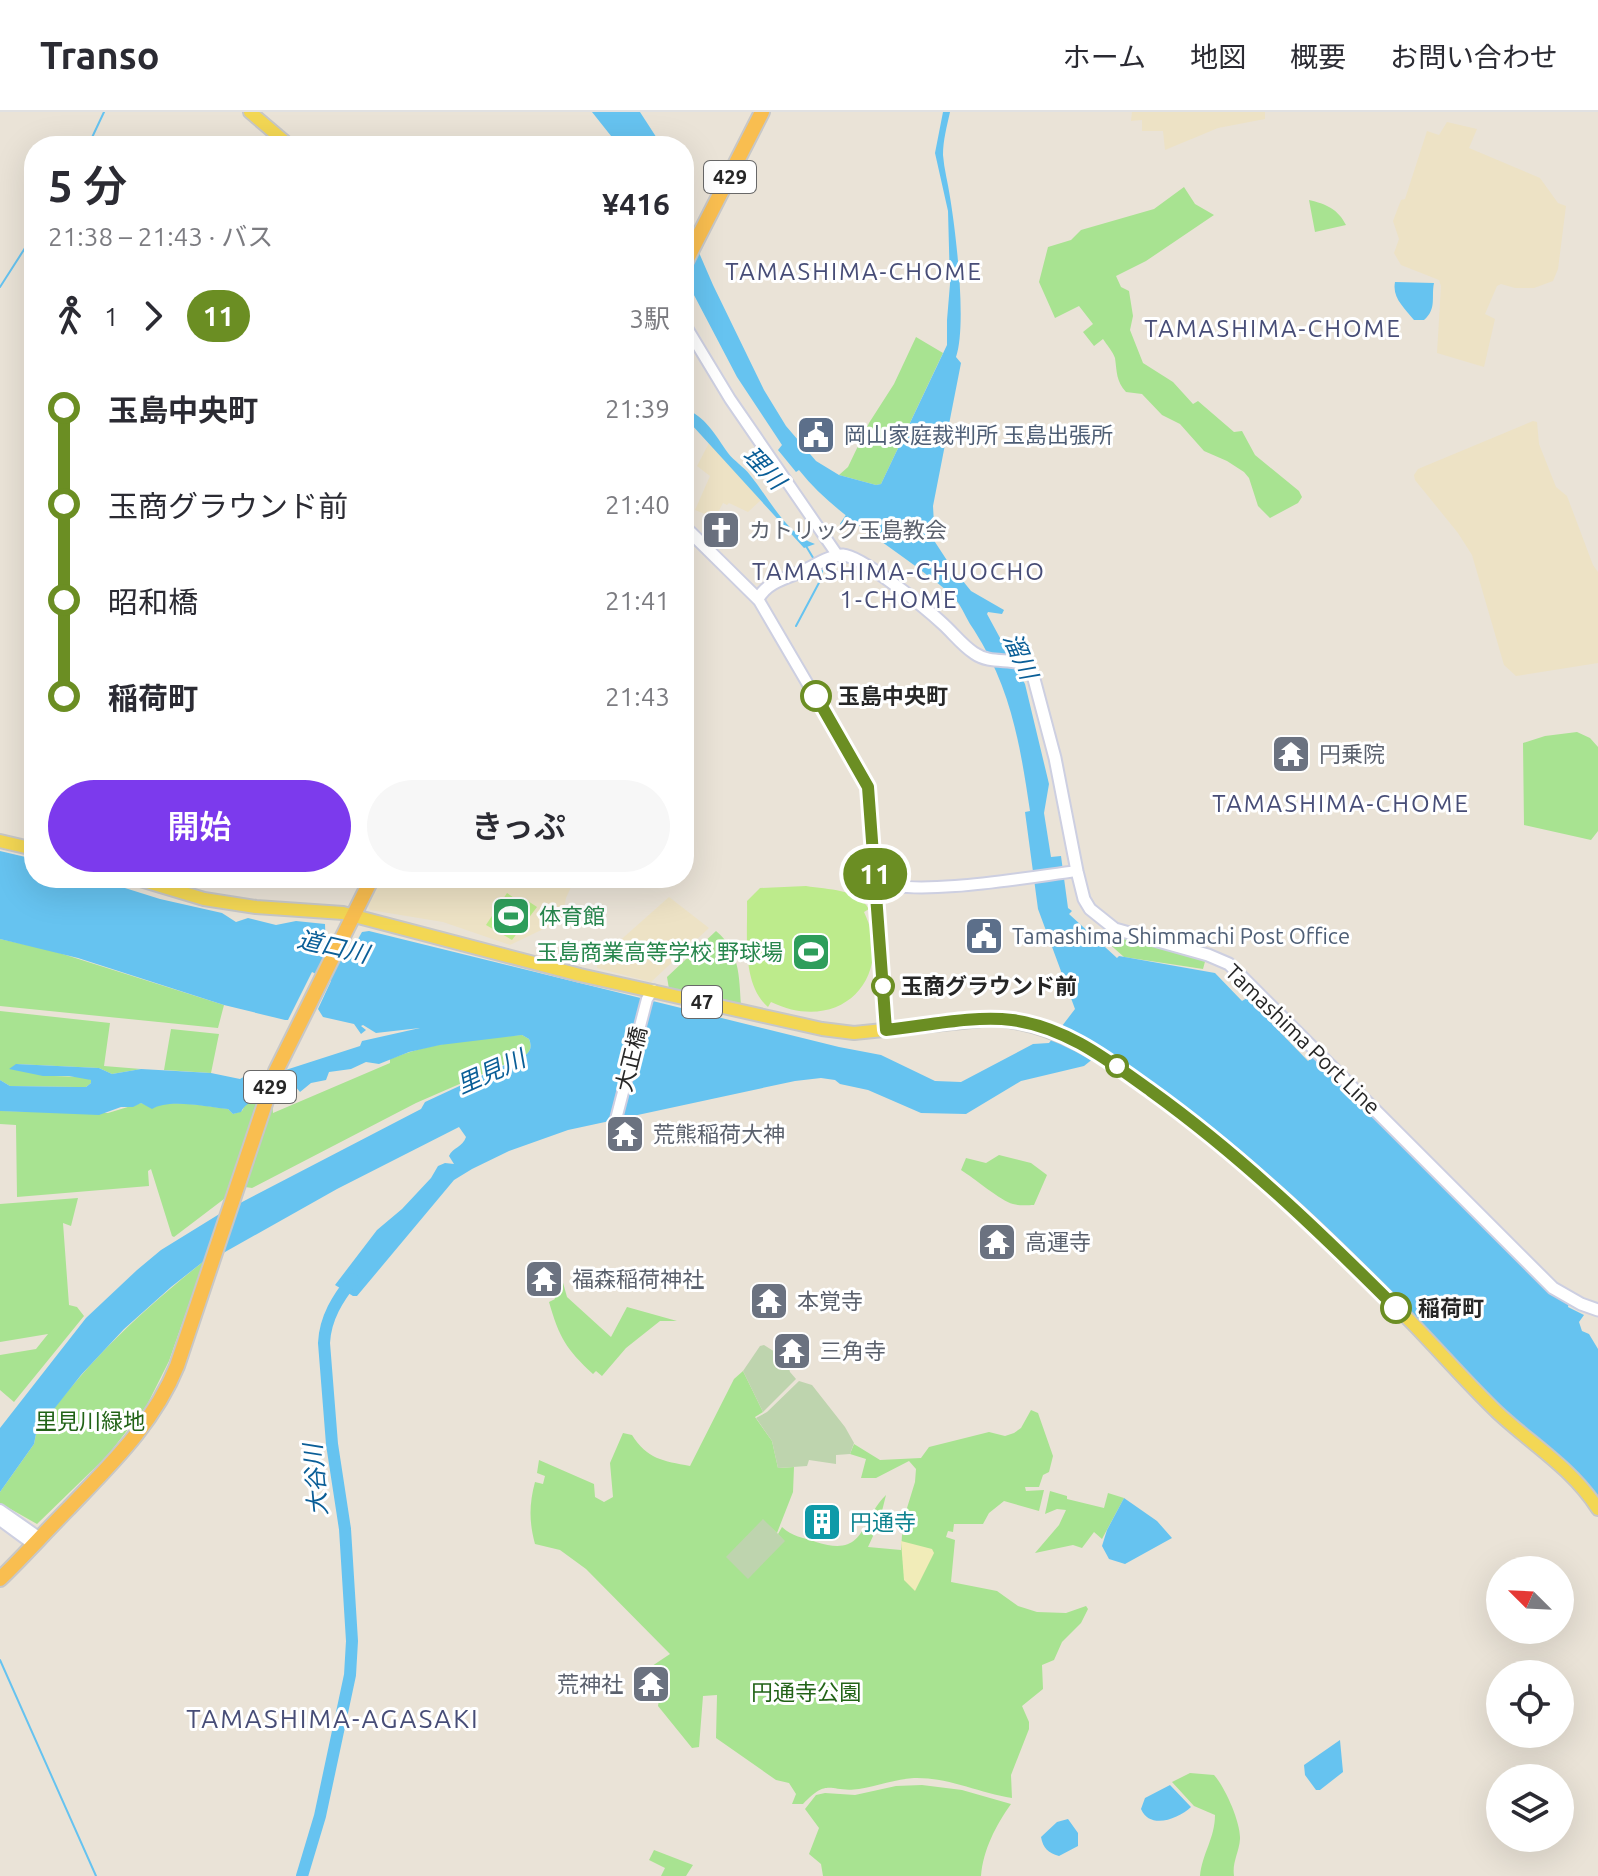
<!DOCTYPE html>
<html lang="ja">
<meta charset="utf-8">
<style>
:root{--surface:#fff;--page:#f7f7f7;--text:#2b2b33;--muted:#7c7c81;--line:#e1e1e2;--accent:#7c3aed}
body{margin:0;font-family:Ubuntu,"Noto Sans JP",sans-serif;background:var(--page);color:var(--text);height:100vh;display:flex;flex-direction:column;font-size:30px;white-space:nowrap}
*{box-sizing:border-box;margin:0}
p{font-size:26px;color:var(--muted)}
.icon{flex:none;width:44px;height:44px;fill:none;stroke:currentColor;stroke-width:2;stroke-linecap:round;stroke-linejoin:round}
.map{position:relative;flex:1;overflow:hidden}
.sheet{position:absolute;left:24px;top:24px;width:670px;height:752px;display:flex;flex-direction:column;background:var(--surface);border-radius:32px;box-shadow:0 8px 32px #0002}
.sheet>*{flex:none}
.badge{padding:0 16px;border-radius:26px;font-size:28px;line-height:52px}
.needle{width:52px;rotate:294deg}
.buttons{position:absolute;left:1486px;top:1444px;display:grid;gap:16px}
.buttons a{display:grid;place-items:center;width:88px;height:88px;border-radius:50%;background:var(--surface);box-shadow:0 8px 32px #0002;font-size:40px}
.map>.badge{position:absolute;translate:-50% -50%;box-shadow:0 0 0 4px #fff}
.legs{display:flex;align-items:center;gap:12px;height:88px;padding:0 24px;font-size:26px}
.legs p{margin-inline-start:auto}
.head{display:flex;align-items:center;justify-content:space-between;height:136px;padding:0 24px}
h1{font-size:44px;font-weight:600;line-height:60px}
.action{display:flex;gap:16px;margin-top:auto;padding:16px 24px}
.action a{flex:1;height:92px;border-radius:48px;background:var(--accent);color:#fff;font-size:32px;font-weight:600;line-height:92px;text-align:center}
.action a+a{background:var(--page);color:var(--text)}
ul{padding:0 24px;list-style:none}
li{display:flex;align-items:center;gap:28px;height:96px;font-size:30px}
li i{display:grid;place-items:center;width:12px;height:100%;margin:0 10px;background:currentColor}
li i::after{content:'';width:20px;height:20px;margin:-10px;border:6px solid;border-radius:50%;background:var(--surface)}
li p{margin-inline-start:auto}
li:first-child i{background:linear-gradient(#0000 50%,currentColor 0)}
li:last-child i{background:linear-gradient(currentColor 50%,#0000 0)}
header{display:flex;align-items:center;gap:48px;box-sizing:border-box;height:112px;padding:0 40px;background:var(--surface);border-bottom:2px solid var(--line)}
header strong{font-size:38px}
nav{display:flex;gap:44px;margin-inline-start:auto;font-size:28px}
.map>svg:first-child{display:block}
</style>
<header>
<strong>Transo</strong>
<nav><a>ホーム</a><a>地図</a><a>概要</a><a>お問い合わせ</a></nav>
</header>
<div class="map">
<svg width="1598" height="1764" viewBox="0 0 1598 1764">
<rect width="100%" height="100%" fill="#eae3d7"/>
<!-- education -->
<path fill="#ede2c5" d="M1132,0h133v7l-47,9 -53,22 -2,-19h-21v-11l-11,1z
M1447,10l30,7 -8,19 71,30 18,25 8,3 -8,63 -5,12 -19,7h-19l-14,-4 -4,2 -12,28 10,5 -11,48 -47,-14 4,-67 -2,-6 -38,-15 -7,-12 5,-14 -6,-18 8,-21 4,-1 22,-68 12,4z
M1533,309l4,1 2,22 17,43 11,9 26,69 5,7v91l-82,13 -12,-11 -32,-110 -14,-22 -43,-53 -1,-5 4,-6z
M709,331l52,57 -13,12 -19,-9 -2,2 -4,-2 -8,15 -20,-8 15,-34 -13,-10z
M382,766h193l-9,20 -4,22 -52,25 -67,-23 -73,-12 -2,-4z
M669,785l40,31 -58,54 -54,-14v-7z"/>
<!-- green -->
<path fill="#a8e391" d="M1184,75l11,17 19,11 -68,46 -30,15 5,11 8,4 4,25 -3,14 13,33 30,19 20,22 5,-3 36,31 8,-1 13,24 44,36 3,6 -4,6 -28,15 -12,-12 -9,-28 -5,-6 -17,-11 -23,-10 -24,-27 -18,-9 -20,-21 -16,-2c-10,-11 -9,-20 -11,-34 -2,-6 -8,-13 -12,-19l-9,7 -11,-14 10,-8 -14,-18 -24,12 -16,-36 9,-35 23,-7 10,-10 73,-21z
M1309,88c17,4 29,9 37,25l-31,7z
M916,225l27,16 -62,131 -5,1 -37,-10 9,-8 21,-44 25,-39z
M1577,620l13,6 8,9v84l-7,9 -67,-15 -1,-82 22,-7z
M716,819c24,20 23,45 25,74l-72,-16 -2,-12z
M1113,821l93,25 -3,11 -79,-12 -18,-16z
M0,827l50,11 174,55 -6,23 -218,-22z
M0,899l110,12 -6,43 37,3 -29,5 -13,-6 -83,-4 38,12 31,1 6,3v3l-5,4h-8l-68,-1 -10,-6z
M171,917l48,5 -8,39 -47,-3z
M522,923l7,4c3,7 2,13 -5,17l-108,47 -164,85 -7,-1 27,-85 1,11 117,-50v-4c42,-17 87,-20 132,-24z
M266,967l-38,114 -4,6 -50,38 -2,-1 -21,-67 -3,2 1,15 -132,11 -1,-72 -16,-1v-13l108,2 33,-10 12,5c15,-10 56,-1 75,1l5,5 9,-3c4,-9 18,-21 24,-32z
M999,1043l32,8 16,12 -13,30c-6,0 -14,1 -21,-1 -12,-3 -39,-26 -52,-34l5,-12 20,5z
M78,1086l-7,28 -8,-3 6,82 8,2 7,9 -70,86 -14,-12v-35l36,-6 12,-15 -48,8v-138z
M204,1149l-35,100 -22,44 -39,50 -71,69 -37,-21v-11l34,-48 2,-10c45,-67 105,-123 168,-173z
M560,1160l7,25 44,40 16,-30 50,14h-17l-34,27 -24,28 -6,-5 -3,3c-27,-25 -34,-37 -44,-72l6,-3 -4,-10z
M743,1259l20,41 -8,5 17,24 6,27 16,-1 -1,25 -16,41 -15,-14 23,22 -7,-7 4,-7c10,10 21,10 34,15 51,16 43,-21 70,-47l-7,28 -11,24 33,3 2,-29 12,-39 1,-13 -7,-8 -33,17h-15l5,-19 -16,-5 4,-10 26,16 41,-2 8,-11 60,-15 16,4 9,-3 7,-5 10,-18 7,3 15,43 -4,16 -6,3 -4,12h-14l1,4 18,-1 -5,21 -35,-10 -15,12 -6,11h-29l-1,8 -5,-1 -2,6 9,3 -4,42 46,9 21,15 19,6 29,1 20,-7 2,3 -7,14 -19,19 -8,18 -12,5 1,24 -21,17 7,16v7l-18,46 1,23c-33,-5 -64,-21 -98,-20 -18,1 -37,8 -55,11 -30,4 -30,-12 -56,15h-11l4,-10 -7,-11 -13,-3 -60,-42 1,-43 -14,1 -4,51 -7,1 -34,-42 3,-18 -9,-22 18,-12 -84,-85 -26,-19 -25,-6c-6,-22 -6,-40 0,-62l8,2 2,-8 -8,-3 2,-13 55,24 1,13 9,5 9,-5 -3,-34 13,-30 9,2c15,24 31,26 58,31l44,-87z
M1050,1379l17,5v3l37,9 4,-15 16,5 -22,41 -8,-7 -12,16 -9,-3 -38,8 24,-28 7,-15 -9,-1 -12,5z
M1190,1661l24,2c11,12 27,48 26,64 -1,14 -8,23 -6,37h-34c2,-22 15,-38 15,-61l-21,-9 -22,-24z
M922,1673l40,5 49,14c-15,21 -28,46 -30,72h-158l-2,-12 -12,-10 10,-26 -14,-19 11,-14 9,-2 30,2 41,-9z
M654,1738l39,15 -7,11h-25l4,-8 -16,-8z"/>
<!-- sand -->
<path fill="#f1ecb8" d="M901,1429l31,8 2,4 -19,38 -11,-11z"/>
<!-- cemetery -->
<path fill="#bed4ae" d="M764,1233l11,7 10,1 5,19 6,7 -33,33 -20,-41 17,-25z
M799,1269l13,4 33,42 9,16 -4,11 -14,1v9l-27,-4 -2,6 -29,2 -6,-27 -16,-23 11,-6z
M763,1407l22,22 -37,38 -22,-22z"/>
<!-- pitch -->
<path fill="#bdeb8c" d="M806,774c23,4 50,2 63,23l-5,3c32,67 -25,123 -93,90l-3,5c-27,-23 -20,-73 -21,-106l13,-13z
M507,781l13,9 5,-3 12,8 -25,33 -26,-15z"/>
<!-- water -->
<path fill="#66c3f0" d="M592,0h48l22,34h-43z
M943,0h7c-3,14 -7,28 -7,43 1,14 5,28 7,42 6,36 17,128 6,160l5,6 -28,143 2,36 15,23 21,26 33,19 -2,4 -14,-2 -1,2 38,70 24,100 -5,29 7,44 10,-1 7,52 4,3 -3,3 48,44 2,-2 96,17 27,28 5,-3 61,63 7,-6 254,248 -1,4 16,8 -5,7 3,9 7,3 9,15v151l-38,-43 -72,-61 -211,-209 -110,-95 -63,-42 -20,16 -63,15 -55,33 -45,-1 -53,-23 -28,-6 -5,-4 -14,-2 -26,3 -227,49 -59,21 -37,18 -18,11 -97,116h-4l-18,-11 42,-55 25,-21 29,-31 7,-12 7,-3 9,1 -5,-8c3,-8 14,-9 17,-19l-7,-10 -122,62 -112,63 -21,9 -33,26 -47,42 -43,46 -34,43 -11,16 -2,10 -34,48v-64l86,-110 51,-48 24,-20 60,-37 200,-104 4,-7 99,-46c7,-4 8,-10 5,-17l-7,-4 -82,10 -31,7 -30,12 -13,-2 -15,7 -22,3 -3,8 -15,3 -11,9 -5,-6 -10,-3 1,-7c-27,0 -19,6 -31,21 -5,7 -10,7 -14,15l-8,2 -5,-5c-21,-2 -59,-11 -76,0l-11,-6 -8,4h-12l-22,8 -99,-4v-31l10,6 68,1h8l5,-4v-3l-22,-4h-26l-34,-7 7,-5 83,4 13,6 29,-5 70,4 29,6 16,-9 11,6 93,-30 2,-5 58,-13 -44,5 -13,-8 -2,1 5,4 -5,4 -7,-10 -31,-7 -5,-8 13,-28 -19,-9 -24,48h-3l-61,-15 -146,-47 -78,-19v-88l34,8v19h59l67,21 62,14 14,9 12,-4 28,7 20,-4 29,3 1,30 12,7 8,-1 16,-28 7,-1 470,116 42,8 54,26 26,1 72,-38 16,-1 26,-34 -37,-100 -13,-97 5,-1c-10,-67 -19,-123 -56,-181 -6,-8 -10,-18 -15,-26 -7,-11 -22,-21 -32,-29 -44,-35 -93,-61 -128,-105l-3,2 -18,-22 4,-5 -45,-68 -53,-101v-58l29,67 51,105 22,36 30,35 23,14 37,10 5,-1 66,-139v-25l3,-36 -2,-73 -13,-58z
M1395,170l39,1c-3,14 3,26 -10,37h-10c-10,-13 -22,-22 -19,-38z
M684,297c21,6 32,27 44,44 6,8 16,14 22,22 19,23 36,59 65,69l-11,4 -113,-124 -7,-3z
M1124,1386l33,23 15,17 -47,26 -16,-5 -7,-13 5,-16z
M1340,1628l3,32 -23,18h-4l-11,-15 -1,-10z
M1170,1673l21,22c-13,12 -41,23 -50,2l4,-11z
M1068,1707l10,14v13l-19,10c-11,-3 -16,-8 -18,-19l16,-15z"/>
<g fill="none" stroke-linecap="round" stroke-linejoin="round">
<!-- stream -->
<path stroke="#66c3f0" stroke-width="2" d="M88,34l16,-34
M0,175l34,-53
M841,412l6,-9
M806,434l9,15
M796,514l25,-47 1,-8 -3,-5
M0,1548l96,216"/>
<!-- river -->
<path stroke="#66c3f0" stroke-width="12" d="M302,1764l18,-60 30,-141 2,-34 -7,-112 -13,-85 -8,-101c1,-25 14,-45 29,-64"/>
<defs>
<path id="tertiary" d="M684,211l46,76 108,157
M758,487l110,188 18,243
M876,770c43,15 153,-5 201,-11
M614,1015l33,-128 6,-9
M0,1398l40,28
M0,1408l34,25"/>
<path id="secondary" d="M684,414l74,73c9,-17 28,-21 45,-28 11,-5 28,-16 40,-16 19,1 84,54 100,69 10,9 19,21 31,29 17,12 36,4 52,12l8,14 21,79 22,113 7,28 6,10 25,20 93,26 21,9 324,324 28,16 17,6"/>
<path id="primary" d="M250,0l40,34
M0,729l34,8
M134,766l70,21 52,8 87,6 237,62 242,54 32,4 137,-14c65,4 113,38 164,75 93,66 178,148 258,230 28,29 55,60 84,88 34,32 75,56 101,97"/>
<path id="trunk" d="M684,153l78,-153
M0,1467c24,-23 46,-48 69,-71 42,-44 85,-85 108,-142l99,-295 96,-193"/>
</defs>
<!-- tertiary casing -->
<use href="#tertiary" stroke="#cdcfe1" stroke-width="14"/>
<!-- secondary casing -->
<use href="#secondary" stroke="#cdcfe1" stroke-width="15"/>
<!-- primary casing -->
<use href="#primary" stroke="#c7c7c7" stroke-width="16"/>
<!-- trunk casing -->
<use href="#trunk" stroke="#c7c7c7" stroke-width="18"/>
<!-- tertiary -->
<use href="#tertiary" stroke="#fff" stroke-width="10"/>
<!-- secondary -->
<use href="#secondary" stroke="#fff" stroke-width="11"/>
<!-- primary -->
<use href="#primary" stroke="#f3d754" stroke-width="12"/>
<!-- trunk -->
<use href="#trunk" stroke="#f9be50" stroke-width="14"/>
</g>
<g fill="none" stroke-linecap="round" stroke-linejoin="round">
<defs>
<path id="line-1" d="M816,584l52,91 18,243c39,-4 88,-15 126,-10 54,7 97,41 139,71 89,64 168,140 245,217"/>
</defs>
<!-- line-1 casing -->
<use href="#line-1" stroke="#fff" stroke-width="18"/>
<!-- line-1 -->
<use href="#line-1" stroke="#6b8e23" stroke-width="12"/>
</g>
<!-- icons -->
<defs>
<symbol id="civic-square" viewBox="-11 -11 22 22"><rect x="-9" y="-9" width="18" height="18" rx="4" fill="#5c6f8a" stroke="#fff"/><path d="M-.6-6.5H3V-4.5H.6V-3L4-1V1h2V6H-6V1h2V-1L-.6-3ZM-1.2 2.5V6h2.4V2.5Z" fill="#fff"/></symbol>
<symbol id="church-square" viewBox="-11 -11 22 22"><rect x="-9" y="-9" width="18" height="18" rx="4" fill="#6b7280" stroke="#fff"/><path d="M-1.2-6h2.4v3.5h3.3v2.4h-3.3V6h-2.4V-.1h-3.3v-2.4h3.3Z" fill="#fff"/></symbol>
<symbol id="temple-square" viewBox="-11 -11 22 22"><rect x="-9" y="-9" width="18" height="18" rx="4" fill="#6b7280" stroke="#fff"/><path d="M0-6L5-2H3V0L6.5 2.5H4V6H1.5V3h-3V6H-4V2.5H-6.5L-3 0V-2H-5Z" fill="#fff"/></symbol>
<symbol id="stadium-square" viewBox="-11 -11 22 22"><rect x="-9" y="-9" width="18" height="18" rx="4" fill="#2e9e5b" stroke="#fff"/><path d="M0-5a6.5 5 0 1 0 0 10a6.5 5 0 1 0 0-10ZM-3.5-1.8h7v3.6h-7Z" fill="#fff"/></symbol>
<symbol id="building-square" viewBox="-11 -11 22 22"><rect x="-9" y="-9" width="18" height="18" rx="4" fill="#0f9aa8" stroke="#fff"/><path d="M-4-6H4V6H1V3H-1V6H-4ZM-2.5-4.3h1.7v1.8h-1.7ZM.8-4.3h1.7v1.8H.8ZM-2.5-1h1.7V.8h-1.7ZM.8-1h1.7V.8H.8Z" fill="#fff"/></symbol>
</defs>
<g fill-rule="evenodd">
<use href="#civic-square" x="794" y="301" width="44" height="44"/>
<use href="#church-square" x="699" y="396" width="44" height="44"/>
<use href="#temple-square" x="1269" y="620" width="44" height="44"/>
<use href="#stadium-square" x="489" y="782" width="44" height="44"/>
<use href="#civic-square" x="962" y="802" width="44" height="44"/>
<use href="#stadium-square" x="789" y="818" width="44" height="44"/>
<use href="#temple-square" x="603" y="1000" width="44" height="44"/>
<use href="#temple-square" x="975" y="1108" width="44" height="44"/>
<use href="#temple-square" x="522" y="1145" width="44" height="44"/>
<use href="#temple-square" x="747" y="1167" width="44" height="44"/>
<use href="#temple-square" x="770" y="1217" width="44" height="44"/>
<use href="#building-square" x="800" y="1388" width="44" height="44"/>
<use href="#temple-square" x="629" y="1550" width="44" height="44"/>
</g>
<!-- markers -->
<g fill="#fff" stroke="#6b8e23" stroke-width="4">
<circle cx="816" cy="584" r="14"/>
<circle cx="883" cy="874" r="10"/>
<circle cx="1117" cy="954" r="10"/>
<circle cx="1396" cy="1196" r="14"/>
</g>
<g text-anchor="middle" stroke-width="6" stroke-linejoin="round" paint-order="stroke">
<!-- shield labels -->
<g fill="#fff" stroke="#686868" stroke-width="2">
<rect x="704" y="49" width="52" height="32" rx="6"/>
<rect x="682" y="874" width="40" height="32" rx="6"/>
<rect x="244" y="959" width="52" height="32" rx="6"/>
</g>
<g font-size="20" font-weight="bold" fill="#272727">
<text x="730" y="72">429</text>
<text x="702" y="897">47</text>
<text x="270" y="982">429</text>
</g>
<!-- service labels -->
<g font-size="22" fill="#4e5e75" stroke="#fff" text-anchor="start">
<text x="844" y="331">岡山家庭裁判所 玉島出張所</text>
<text x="1012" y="832">Tamashima Shimmachi Post Office</text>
</g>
<!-- worship labels -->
<g font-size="22" fill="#5b616d" stroke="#fff" text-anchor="start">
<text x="749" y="426">カトリック玉島教会</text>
<text x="1319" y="650">円乗院</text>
<text x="653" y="1030">荒熊稲荷大神</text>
<text x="1025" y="1138">高運寺</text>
<text x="572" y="1175">福森稲荷神社</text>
<text x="797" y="1197">本覚寺</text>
<text x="820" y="1247">三角寺</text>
<text x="623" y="1580" text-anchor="end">荒神社</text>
</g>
<!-- stop labels -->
<g font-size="22" font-weight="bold" fill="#272727" stroke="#fff" text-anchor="start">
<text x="838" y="592">玉島中央町</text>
<text x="901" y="882">玉商グラウンド前</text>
<text x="1418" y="1204">稲荷町</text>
</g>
<!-- leisure labels -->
<g font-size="22" fill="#27864d" stroke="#fff" text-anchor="start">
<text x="539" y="812">体育館</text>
<text x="783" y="848" text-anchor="end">玉島商業高等学校 野球場</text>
</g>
<!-- street labels -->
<g font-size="22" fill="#272727" stroke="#fff">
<text transform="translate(1303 927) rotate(44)" y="8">Tamashima Port Line</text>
<text transform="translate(631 947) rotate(-76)" y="8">大正橋</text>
</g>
<!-- park labels -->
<g font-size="22" fill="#226317" stroke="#fff">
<text x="90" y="1317">里見川緑地</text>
<text x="806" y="1588">円通寺公園</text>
</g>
<!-- culture labels -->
<g font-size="22" fill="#0d838f" stroke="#fff" text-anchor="start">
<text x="850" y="1418">円通寺</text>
</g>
<!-- neighbourhood labels -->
<g font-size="24" letter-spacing="2" fill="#474d77" stroke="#fff">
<text x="854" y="168">TAMASHIMA-CHOME</text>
<text x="1273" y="225">TAMASHIMA-CHOME</text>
<text x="899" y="468">TAMASHIMA-CHUOCHO<tspan x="899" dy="28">1-CHOME</tspan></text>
<text x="1341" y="700">TAMASHIMA-CHOME</text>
</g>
<!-- water labels -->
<g font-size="24" font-style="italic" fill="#0a5e97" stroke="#fff">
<text transform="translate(764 356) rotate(47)" y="8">理川</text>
<text transform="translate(1020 544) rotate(66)" y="8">溜川</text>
<text transform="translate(333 835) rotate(13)" y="8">道口川</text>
<text transform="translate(491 960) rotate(-24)" y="8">里見川</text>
<text transform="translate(316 1368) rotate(-95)" y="8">大谷川</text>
</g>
<!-- quarter labels -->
<g font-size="26" letter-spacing="2" fill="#474d77" stroke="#fff">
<text x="333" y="1616">TAMASHIMA-AGASAKI</text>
</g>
</g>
</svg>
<div class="buttons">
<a><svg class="needle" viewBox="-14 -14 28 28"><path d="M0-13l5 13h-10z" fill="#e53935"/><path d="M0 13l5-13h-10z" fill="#7c7c81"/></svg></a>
<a><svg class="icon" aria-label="locate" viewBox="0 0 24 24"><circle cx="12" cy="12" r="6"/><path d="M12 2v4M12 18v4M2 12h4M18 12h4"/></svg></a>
<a><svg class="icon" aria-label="layers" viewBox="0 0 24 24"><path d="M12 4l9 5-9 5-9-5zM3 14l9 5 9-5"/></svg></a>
</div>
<b class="badge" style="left:875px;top:762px;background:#6b8e23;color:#fff">11</b>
<section class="sheet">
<div class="head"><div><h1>5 分</h1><p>21:38 – 21:43 · バス</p></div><b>¥416</b></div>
<div class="legs"><svg class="icon" aria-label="walk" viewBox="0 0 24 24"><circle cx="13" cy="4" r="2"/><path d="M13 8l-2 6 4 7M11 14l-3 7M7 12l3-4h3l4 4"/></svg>1<svg class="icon" aria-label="forward" viewBox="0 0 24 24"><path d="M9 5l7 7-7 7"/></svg><b class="badge" style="background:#6b8e23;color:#fff">11</b><p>3駅</p></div>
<ul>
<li><i style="color:#6b8e23"></i><b>玉島中央町</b><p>21:39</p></li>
<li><i style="color:#6b8e23"></i><span>玉商グラウンド前</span><p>21:40</p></li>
<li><i style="color:#6b8e23"></i><span>昭和橋</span><p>21:41</p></li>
<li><i style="color:#6b8e23"></i><b>稲荷町</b><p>21:43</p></li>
</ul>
<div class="action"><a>開始</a><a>きっぷ</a></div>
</section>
</div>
